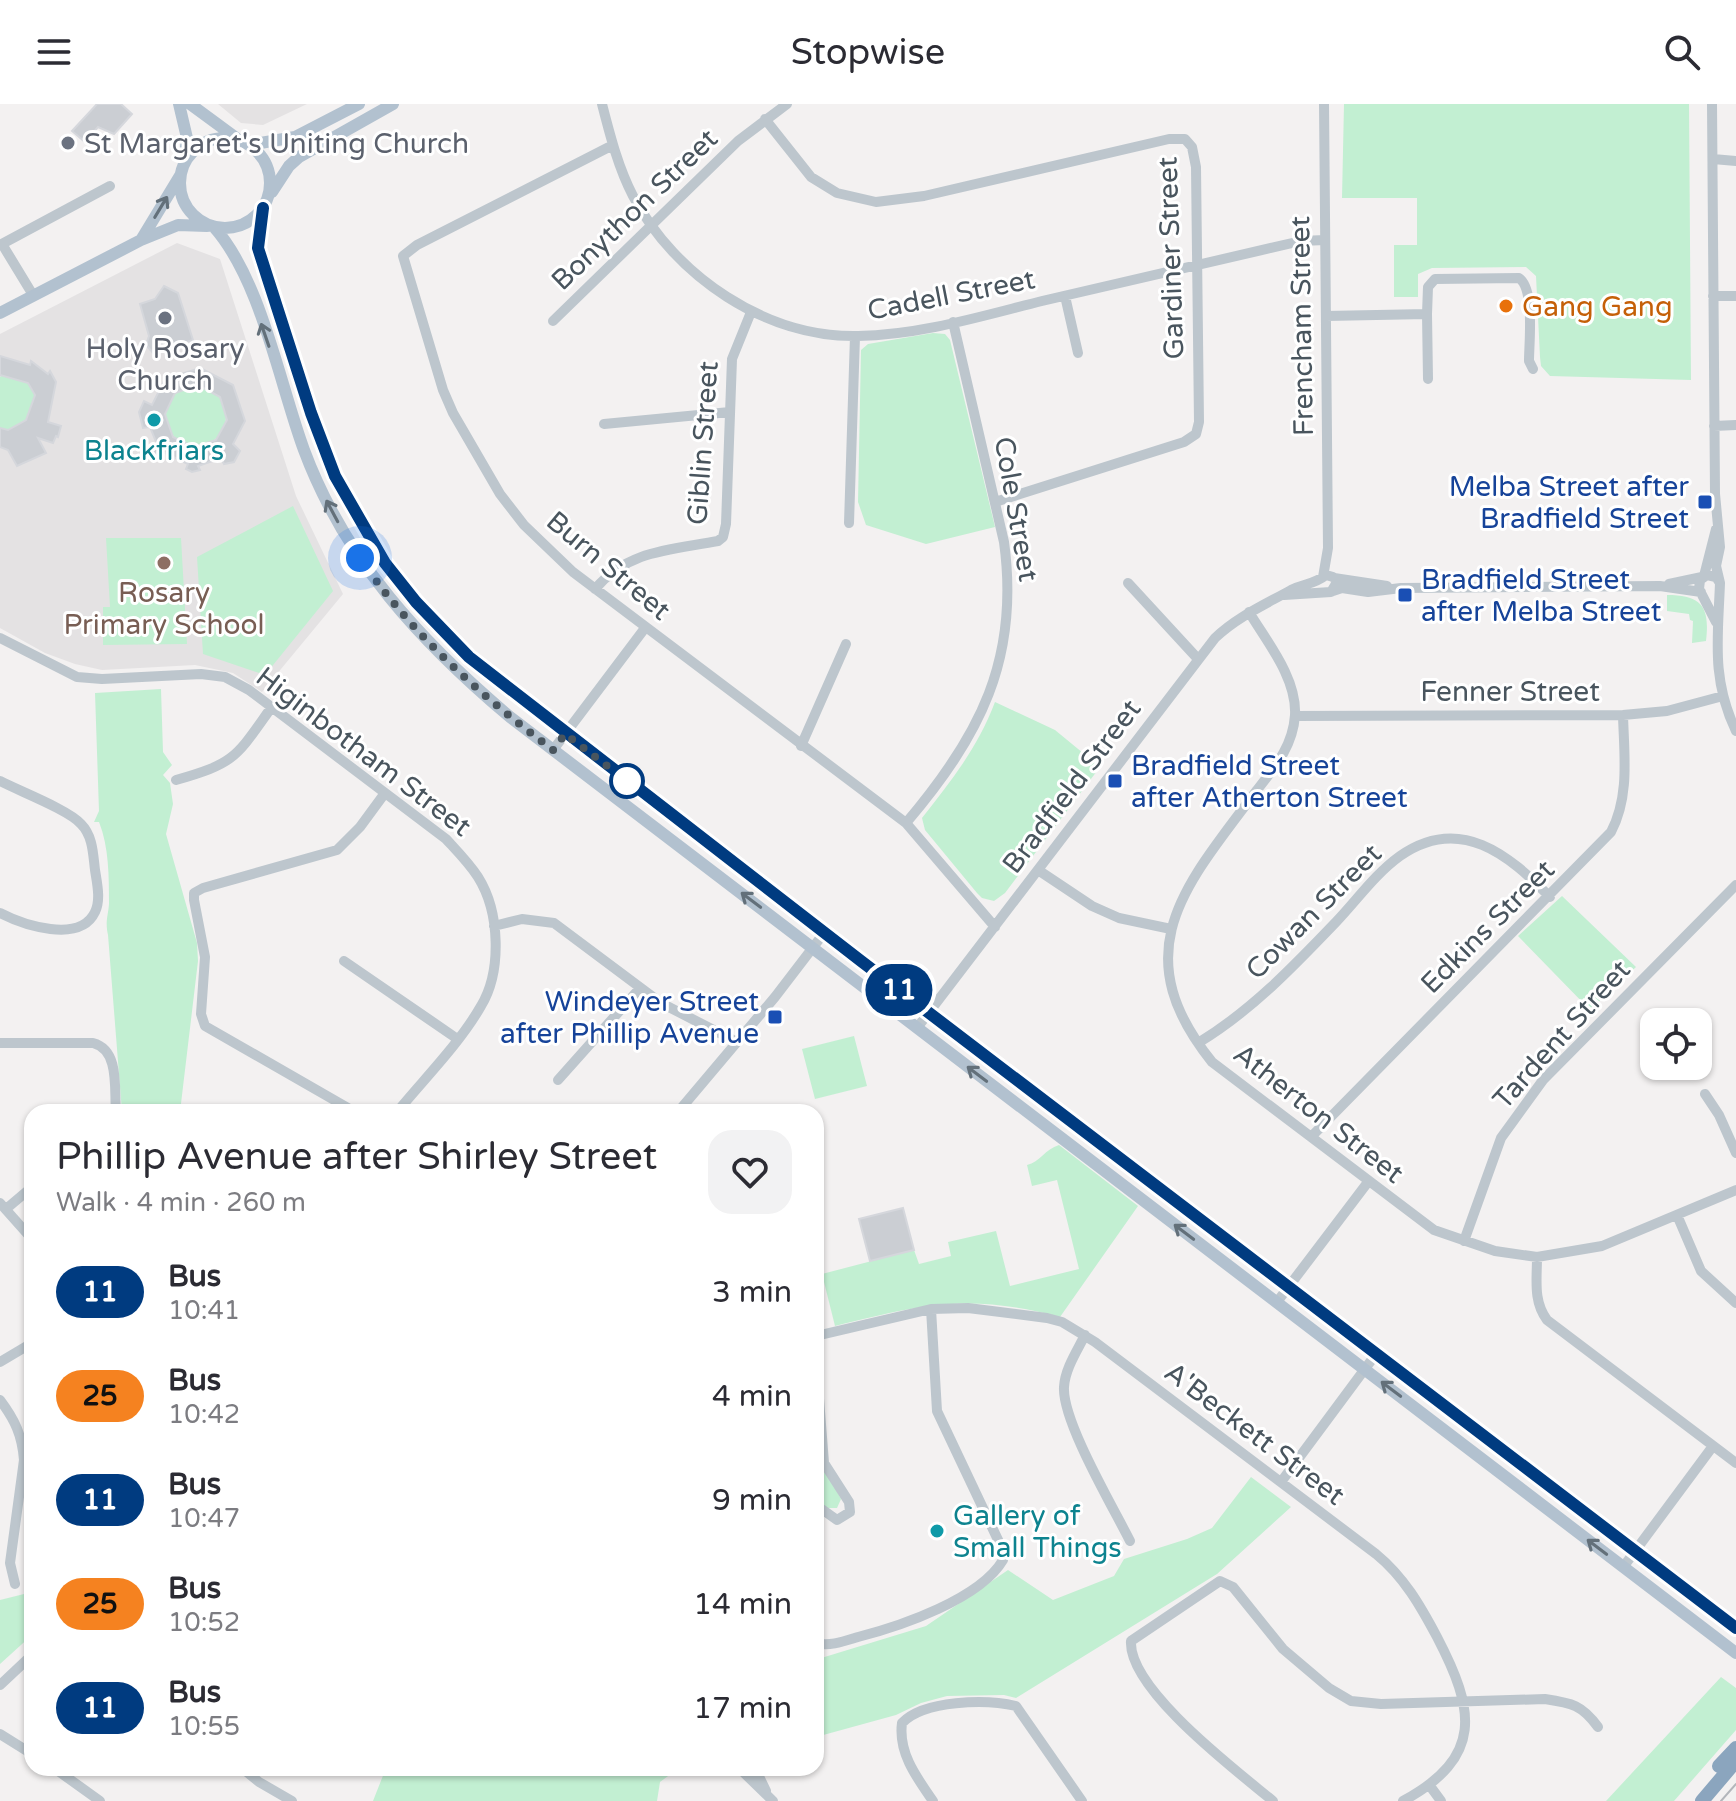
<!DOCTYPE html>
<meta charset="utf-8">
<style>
:root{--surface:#fff;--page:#f2f2f3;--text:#2b2b33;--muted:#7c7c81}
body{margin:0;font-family:"Varela Round",sans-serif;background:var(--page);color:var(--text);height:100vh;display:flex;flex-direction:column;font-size:30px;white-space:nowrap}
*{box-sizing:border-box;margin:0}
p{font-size:26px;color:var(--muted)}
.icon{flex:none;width:44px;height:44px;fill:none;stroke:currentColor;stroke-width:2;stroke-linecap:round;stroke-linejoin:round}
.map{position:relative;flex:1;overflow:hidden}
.sheet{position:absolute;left:24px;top:1000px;width:800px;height:672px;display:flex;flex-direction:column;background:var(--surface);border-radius:24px;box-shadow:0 2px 6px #0004}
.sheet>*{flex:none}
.badge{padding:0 16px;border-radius:26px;font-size:28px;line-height:52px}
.buttons{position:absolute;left:1640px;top:904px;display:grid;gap:16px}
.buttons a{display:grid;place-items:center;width:72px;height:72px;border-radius:16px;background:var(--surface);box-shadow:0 2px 6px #0004;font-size:40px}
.you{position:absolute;width:40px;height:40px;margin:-20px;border:6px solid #fff;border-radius:50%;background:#1a73e8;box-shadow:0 0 0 12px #1a73e833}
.map>.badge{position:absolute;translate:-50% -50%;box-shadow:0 0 0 4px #fff}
.round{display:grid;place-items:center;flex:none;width:84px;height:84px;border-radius:24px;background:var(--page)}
.overview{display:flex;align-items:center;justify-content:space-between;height:136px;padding:0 32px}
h1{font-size:38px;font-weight:600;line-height:60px}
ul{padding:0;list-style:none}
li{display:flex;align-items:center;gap:24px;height:104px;padding:0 32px}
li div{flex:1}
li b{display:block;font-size:30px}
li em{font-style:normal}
li .badge{min-width:88px;font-weight:700;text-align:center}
header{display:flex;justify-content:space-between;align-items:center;height:104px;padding:0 32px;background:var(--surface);font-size:36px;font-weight:600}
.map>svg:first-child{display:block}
</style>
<header><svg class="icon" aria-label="menu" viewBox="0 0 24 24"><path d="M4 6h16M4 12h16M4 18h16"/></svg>Stopwise<svg class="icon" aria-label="search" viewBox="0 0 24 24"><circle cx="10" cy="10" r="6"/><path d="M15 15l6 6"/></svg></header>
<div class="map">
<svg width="1736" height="1697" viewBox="0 0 1736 1697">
<rect width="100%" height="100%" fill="#f3f1f1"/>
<!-- education -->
<path fill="#e4e2e3" d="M218,0h89l-44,21 -22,-2z
M177,139l43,16 76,237 47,98 -81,98 -29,-19 -38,-8 -93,5 -27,-6 -30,-11 -45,-25v-294z"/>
<!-- green -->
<path fill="#c2efd2" d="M1344,0h345l2,276 -141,-4 -9,-10 -1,-9 -4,-81 -10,-9 -94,1 -14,6v23h-24v-52h23v-47h-75z
M933,229l12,1 5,6 45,187 -69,17 -60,-19 -8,-23 3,-152 7,-6z
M3,271l26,8 6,12 -7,23 -20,12 -8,-2v-51z
M166 312a30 30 0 1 1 60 0a30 30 0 1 1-60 0Z
M293,402l40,85 -68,84 -62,-21 -6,-97z
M106,434h75l6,106 -84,1v-38h7z
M1667,491c35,0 43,12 39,46l-14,2 1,-22 -3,-1 -1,-6 -22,-3z
M161,585l2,63 9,13 -9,10 7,8 3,21 -7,30 31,109 1,18 -18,151h-58l-14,-177c-3,-13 0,-19 1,-31 0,-27 0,-57 -10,-82h-5l5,-11 -4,-118z
M995,598l60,28 45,37 -95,126 -11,8 -12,-3 -5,-5 -52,-63 -3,-12c30,-38 56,-71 73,-116z
M1562,792l74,71 -46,43 -72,-74z
M854,932l13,50 -52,13 -13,-50z
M1059,1041l79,61 -78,111c-90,-24 -137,-13 -225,9l-13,-52 92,-24 5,14 32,-8 -3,-14 48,-11 14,55 69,-17 -22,-89 -25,6 -5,-21c13,-3 18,-16 32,-20z
M820,1367l7,1 14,27 -4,9h-10l-11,-8v-28z
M1251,1373l40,30 -74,67 -201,124 -12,-3 -57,1 -26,7 -25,12 -80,22 2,-78 108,-33 82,-56 45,30 61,-24 10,-17 63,-20 25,-11z
M28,1489l4,2v40l-32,29v-64z
M1721,1573l15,11v42l-62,71h-68z
M386,1664h293l-19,14 -3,19h-284z"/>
<!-- building -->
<path fill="#cbced3" stroke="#d5d7dc" stroke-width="2" fill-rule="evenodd" d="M97,0h24l11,10 -18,20 -16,-7 -13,15 -13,-11z
M164,182l14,7 15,47 -22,7 -7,-3 -3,7 -8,2 -7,-8 3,-9 -9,-32 15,-5z
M0,252l30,9 1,-4 17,13 2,-3 6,11 -8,40 13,4 -3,11 -2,-1 -3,7 -15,-5 8,15 -29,13 -9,-16 -8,-3v-19l8,2 18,-10 9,-25 -7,-12 -28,-8z
M200,264l33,17 12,36 -12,23 7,7 -6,11 -10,2 -3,-6 -23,8 2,4 -8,2 -6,-3 2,-5 -25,-12 -3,4 -6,-3 -2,-7 5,-2 -7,-17 -7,1 -4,-16 5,-11 8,4 13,-26zM198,281l22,12 7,23 -11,20 -22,7 -21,-10 -8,-23 10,-21z
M903,1104l11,42 -44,11 -11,-42z"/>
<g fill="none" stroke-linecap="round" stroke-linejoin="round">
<!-- minor -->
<path stroke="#bdc6cd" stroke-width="10" d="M602,0c8,31 16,63 31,92 42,80 133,142 225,140 62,-1 124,-20 184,-35 87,-20 173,-40 259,-60l24,-1
M1712,0l3,390 5,53 -4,19 4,17
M765,15l46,58 26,16 39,9 48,-6 245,-57h16l7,8 4,20 3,255 -3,12 -12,8 -189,60
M613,41l-196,100 -14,11 40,134 10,23 47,81 24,31 49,47 333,251 89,104
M1713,55l23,2
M2,140l31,51
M0,141l110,-59
M1065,192l13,57
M1713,192h23
M1427,210l1,65
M1326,212l101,-2 1,-27 7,-8 84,-1c16,11 10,64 10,83l4,8
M553,217l185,-180 49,-37
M604,320l126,-12
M1714,322l22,-1
M849,419l6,-187
M1704,472l12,-47
M1323,473l5,-29 -4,-444
M1334,474l53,8
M1128,479l70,76
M1669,480l33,-7
M595,485c33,-39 75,-39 123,-48l5,-4 3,-13 6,-165 19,-47
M1333,487l9,-3 26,4 33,-4 259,-2 41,6
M1249,508c18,30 48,66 46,103 -2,31 -20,52 -38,75 -70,94 -135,160 -45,272l222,168 61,21 42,6 65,-11 134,-56
M1716,518l-17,-33 1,-9 7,-5 9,2 4,6c-2,54 -9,96 16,148
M0,534l77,39 25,2 99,-5 24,3 24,13 197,149c11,12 23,24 32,38 22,35 24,94 3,129 -21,37 -57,73 -84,106
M1295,612l328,-1 44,-4 56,-15
M801,642l45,-102
M553,646l92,-122
M176,676c60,-17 60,-23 95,-72
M0,677c19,10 69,29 81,43 12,12 12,30 14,46 2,13 6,30 0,42 -15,32 -72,13 -95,1
M906,719c74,-87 114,-164 98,-281l-51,-220
M1038,766l54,36 27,12 52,11
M494,822l28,-7 32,4 107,80 76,39
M344,857l112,77
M917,924l298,-390c22,-21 49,-33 76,-48 14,-7 22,-5 35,-15l7,2 4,5 -6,10 -47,3
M0,939h93c27,7 21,46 23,69
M1198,939c53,-32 95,-76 138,-121 21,-22 39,-48 64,-66 60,-42 109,-1 150,41
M558,976l82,-92
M1705,990l14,21 17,38
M355,1008l-150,-86 -4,-12 4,-57 -11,-57v-7l9,-5 134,-38 23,-23 25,-34
M678,1008l97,-115 49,-64
M1311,1033l300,-305c19,-36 13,-78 12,-117
M0,1099l32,36
M6,1105l26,-22
M1677,1111l24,56 35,32
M1464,1137l37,-103 42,-58 193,-195
M1537,1153c0,23 -4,44 10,63l189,143
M1277,1198l91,-120
M1085,1231c-8,16 -20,34 -21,52 -2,34 49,120 66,154
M816,1232l115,-27 37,-1 79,10 15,4 33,20 281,212c28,23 44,51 61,83 38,73 47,120 -34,164
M816,1256l8,103 25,39 1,10 -13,8 -21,-15
M0,1258l32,-19
M0,1296c15,20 22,35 24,60l-14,103 5,21
M1281,1378l95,-128
M1624,1462l89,-120
M816,1539c13,4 29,-2 42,-6 43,-11 122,-38 145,-77l-4,-18 -62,-131 -6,-102
M0,1581l32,-30
M0,1630l32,20
M54,1664l46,33
M242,1664l17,14 33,19
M739,1664l34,33
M755,1664l11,23
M1430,1682l11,15
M933,1697c-16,-23 -35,-48 -31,-78 22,-23 84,-24 114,-17l66,95
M1273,1697c-36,-30 -145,-112 -142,-160l89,-60 13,6 50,62 46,39 22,13 30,3 164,-5c27,4 37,6 53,28"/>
<!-- major -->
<path stroke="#b2c1cf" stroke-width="12" d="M179,0l8,34 -3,26
M190,0l49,36
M180 79a45 45 0 1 1 90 0a45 45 0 1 1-90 0Z
M249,41l46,-8 64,-33
M272,88l17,-26 10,-9 94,-53
M263,104l-5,40 53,165 24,63 50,87 31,39 53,55 392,304 875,667
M214,123c47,53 65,155 90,223 41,110 117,192 206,267l1226,936
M141,136l40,-66
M0,209l141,-73 37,-15 29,1"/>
<!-- highway -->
<path stroke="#8ba5be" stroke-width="14" d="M1719,1662l17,-18
M1702,1697l34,-40"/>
<!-- tram -->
<path stroke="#b3b6bb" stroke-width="2" d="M1721,1697l15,-17"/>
</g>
<!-- one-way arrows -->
<defs><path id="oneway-shaft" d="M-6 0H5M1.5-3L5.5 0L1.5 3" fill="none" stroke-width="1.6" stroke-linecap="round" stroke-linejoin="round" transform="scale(2)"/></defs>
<g stroke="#63707a">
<use href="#oneway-shaft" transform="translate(161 103) rotate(-59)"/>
<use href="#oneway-shaft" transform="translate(265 231) rotate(-109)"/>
<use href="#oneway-shaft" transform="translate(332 407) rotate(-118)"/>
<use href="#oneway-shaft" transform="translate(751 796) rotate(-143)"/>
<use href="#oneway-shaft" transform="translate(977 970) rotate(-143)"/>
<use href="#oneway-shaft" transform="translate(1184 1128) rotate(-143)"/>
<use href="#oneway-shaft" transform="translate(1391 1285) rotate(-143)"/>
<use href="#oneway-shaft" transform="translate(1597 1443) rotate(-143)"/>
</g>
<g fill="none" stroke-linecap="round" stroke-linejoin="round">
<defs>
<path id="line" d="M263,104l-5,40 53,165 24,63 50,87 31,39 53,55 392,304 875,667"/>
</defs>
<!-- line casing -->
<use href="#line" stroke="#fff" stroke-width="18"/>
<!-- line -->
<use href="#line" stroke="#003b80" stroke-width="12"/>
<!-- walk -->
<path stroke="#49555e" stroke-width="8" stroke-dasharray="0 14.4" d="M360,454c52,77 119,136 193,192l12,-16 62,47"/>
</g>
<!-- markers -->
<g fill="#6b7280" stroke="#fff" stroke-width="3">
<circle cx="68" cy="39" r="8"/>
<circle cx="165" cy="214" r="8"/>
</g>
<circle fill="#e8710a" stroke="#fff" stroke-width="3" cx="1506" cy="202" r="8"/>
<g fill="#0f9aa8" stroke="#fff" stroke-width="3">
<circle cx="154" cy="316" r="8"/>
<circle cx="937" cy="1427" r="8"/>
</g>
<g fill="#1a4fb4" stroke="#fff" stroke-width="3">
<rect x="1697" y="390" width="16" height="16" rx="4"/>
<rect x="1397" y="483" width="16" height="16" rx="4"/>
<rect x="1107" y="669" width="16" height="16" rx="4"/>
<rect x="767" y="905" width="16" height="16" rx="4"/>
</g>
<circle fill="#8d6e63" stroke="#fff" stroke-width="3" cx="164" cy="459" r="8"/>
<circle fill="#fff" stroke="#003b80" stroke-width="4" cx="627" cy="677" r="16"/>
<g text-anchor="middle" stroke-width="6" stroke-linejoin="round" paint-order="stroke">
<!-- worship labels -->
<g font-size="28" fill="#5b616d" stroke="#fff" text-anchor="start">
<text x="84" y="49">St Margaret's Uniting Church</text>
<text x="165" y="254" text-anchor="middle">Holy Rosary<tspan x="165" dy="32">Church</tspan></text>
</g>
<!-- street labels -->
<g font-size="28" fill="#49555e" stroke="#fff">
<text transform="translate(634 105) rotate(-44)" y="10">Bonython Street</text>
<text transform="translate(1170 154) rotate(-92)" y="10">Gardiner Street</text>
<text transform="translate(951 190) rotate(-11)" y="10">Cadell Street</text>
<text transform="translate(1301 222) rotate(-91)" y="10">Frencham Street</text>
<text transform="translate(702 339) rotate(-86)" y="10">Giblin Street</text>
<text transform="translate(1017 405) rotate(80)" y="10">Cole Street</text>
<text transform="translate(609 461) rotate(40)" y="10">Burn Street</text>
<text x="1510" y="597">Fenner Street</text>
<text transform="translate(364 647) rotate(37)" y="10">Higinbotham Street</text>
<text transform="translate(1071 682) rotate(-53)" y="10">Bradfield Street</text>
<text transform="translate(1313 807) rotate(-45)" y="10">Cowan Street</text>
<text transform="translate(1487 822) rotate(-45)" y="10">Edkins Street</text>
<text transform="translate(1561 930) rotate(-48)" y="10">Tardent Street</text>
<text transform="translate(1319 1009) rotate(38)" y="10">Atherton Street</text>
<text transform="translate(1255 1329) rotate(37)" y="10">A'Beckett Street</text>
</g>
<!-- food labels -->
<g font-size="28" fill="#c56008" stroke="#fff" text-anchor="start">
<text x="1522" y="212">Gang Gang</text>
</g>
<!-- culture labels -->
<g font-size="28" fill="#0d838f" stroke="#fff">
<text x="154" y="356">Blackfriars</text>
<text x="953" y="1421" text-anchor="start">Gallery of<tspan x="953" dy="32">Small Things</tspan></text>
</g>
<!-- transit labels -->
<g font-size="28" fill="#164399" stroke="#fff" text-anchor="end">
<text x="1689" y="392">Melba Street after<tspan x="1689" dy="32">Bradfield Street</tspan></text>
<text x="1421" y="485" text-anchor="start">Bradfield Street<tspan x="1421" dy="32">after Melba Street</tspan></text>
<text x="1131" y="671" text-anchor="start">Bradfield Street<tspan x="1131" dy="32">after Atherton Street</tspan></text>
<text x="759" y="907">Windeyer Street<tspan x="759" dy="32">after Phillip Avenue</tspan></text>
</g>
<!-- education labels -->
<g font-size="28" fill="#785e54" stroke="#fff">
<text x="164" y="498">Rosary<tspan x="164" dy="32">Primary School</tspan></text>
</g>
</g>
</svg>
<div class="buttons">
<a><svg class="icon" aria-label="locate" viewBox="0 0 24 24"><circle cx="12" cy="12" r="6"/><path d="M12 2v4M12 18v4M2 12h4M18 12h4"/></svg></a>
</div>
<div class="you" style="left:360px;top:454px"></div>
<b class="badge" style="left:899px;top:886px;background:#003b80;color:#fff">11</b>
<section class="sheet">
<div class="overview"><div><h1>Phillip Avenue after Shirley Street</h1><p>Walk · 4 min · 260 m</p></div><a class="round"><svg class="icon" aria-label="heart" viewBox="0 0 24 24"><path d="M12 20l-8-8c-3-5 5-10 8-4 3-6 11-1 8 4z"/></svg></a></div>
<ul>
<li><span class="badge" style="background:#003b80;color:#fff">11</span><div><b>Bus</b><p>10:41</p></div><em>3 min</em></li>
<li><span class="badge" style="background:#f58220;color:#111">25</span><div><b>Bus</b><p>10:42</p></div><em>4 min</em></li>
<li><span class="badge" style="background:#003b80;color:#fff">11</span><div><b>Bus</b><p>10:47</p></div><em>9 min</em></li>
<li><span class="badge" style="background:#f58220;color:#111">25</span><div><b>Bus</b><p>10:52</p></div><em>14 min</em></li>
<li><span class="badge" style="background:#003b80;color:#fff">11</span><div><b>Bus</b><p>10:55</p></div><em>17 min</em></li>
</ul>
</section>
</div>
